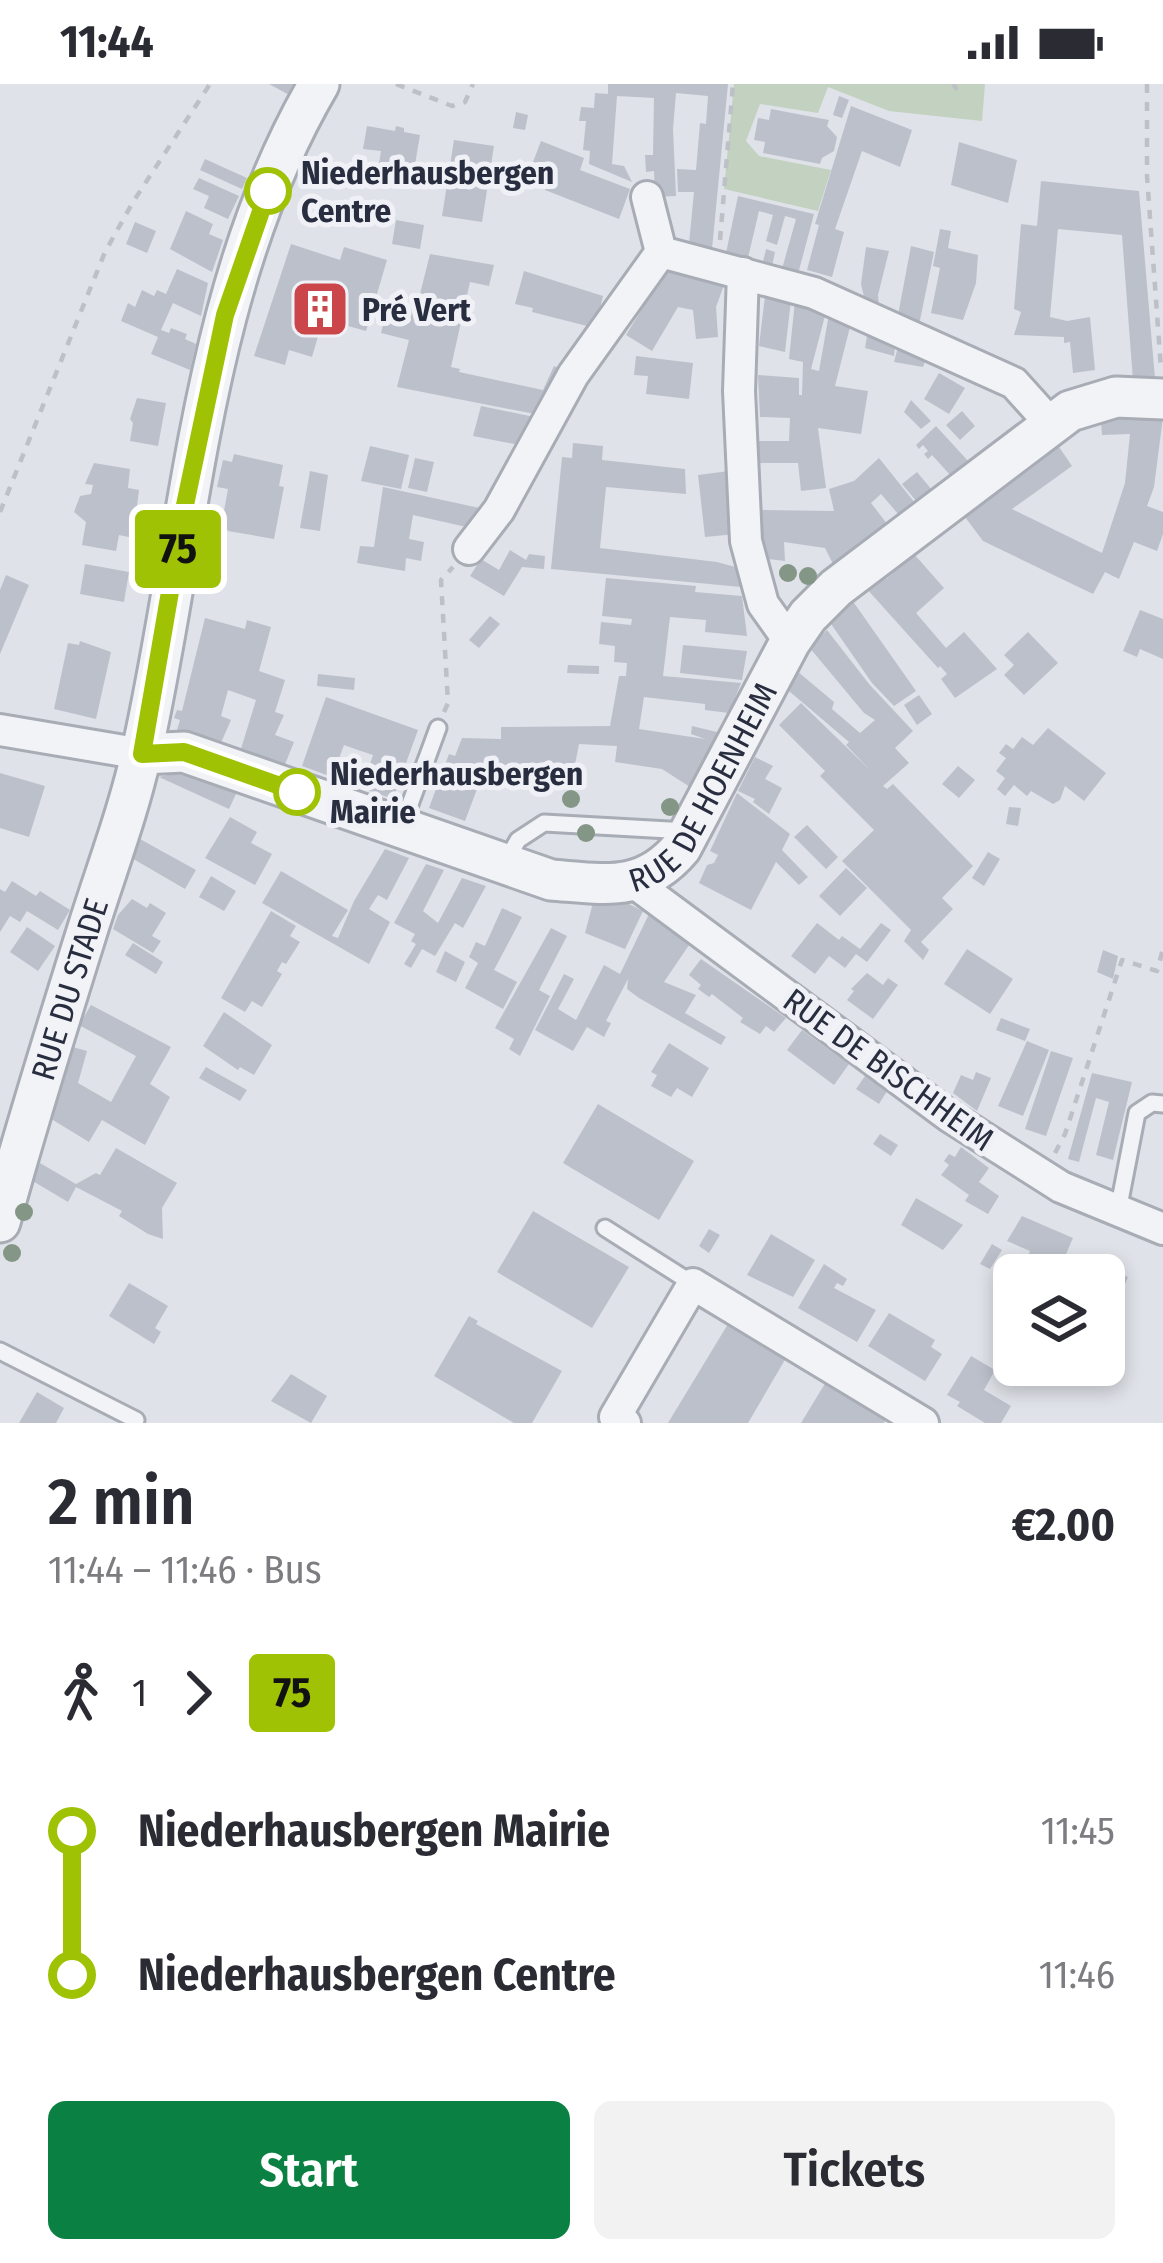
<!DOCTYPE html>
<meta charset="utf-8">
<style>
:root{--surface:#fff;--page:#f2f2f3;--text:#2b2b33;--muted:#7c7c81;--accent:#0b8043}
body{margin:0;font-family:"Fira Sans Condensed",sans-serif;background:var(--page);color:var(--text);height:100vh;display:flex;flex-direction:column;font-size:45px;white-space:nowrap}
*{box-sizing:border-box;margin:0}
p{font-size:39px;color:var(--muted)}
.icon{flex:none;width:66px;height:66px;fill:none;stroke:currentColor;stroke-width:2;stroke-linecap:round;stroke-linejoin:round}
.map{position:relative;height:1339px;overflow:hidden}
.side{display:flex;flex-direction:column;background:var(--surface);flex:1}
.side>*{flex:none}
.badge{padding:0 24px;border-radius:9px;font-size:42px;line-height:78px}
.controls{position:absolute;left:993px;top:1170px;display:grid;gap:24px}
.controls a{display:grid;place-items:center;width:132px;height:132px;border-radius:18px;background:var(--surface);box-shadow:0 6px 18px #0003;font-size:60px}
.map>.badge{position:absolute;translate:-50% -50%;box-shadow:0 0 0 6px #fff}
.legs{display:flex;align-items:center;gap:18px;height:132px;padding:0 48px;font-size:39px}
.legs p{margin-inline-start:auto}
.overview{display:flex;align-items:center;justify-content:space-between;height:204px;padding:0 48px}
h1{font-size:66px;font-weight:600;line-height:90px}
.cta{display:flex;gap:24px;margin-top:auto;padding:24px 48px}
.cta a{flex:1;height:138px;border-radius:18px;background:var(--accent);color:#fff;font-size:48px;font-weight:600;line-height:138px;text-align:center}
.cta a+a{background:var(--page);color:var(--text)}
ul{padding:0 48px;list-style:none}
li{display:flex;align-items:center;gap:42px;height:144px;font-size:45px}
li i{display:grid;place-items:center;width:18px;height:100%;margin:0 15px;background:currentColor}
li i::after{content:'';width:30px;height:30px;margin:-15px;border:9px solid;border-radius:50%;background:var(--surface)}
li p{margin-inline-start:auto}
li:first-child i{background:linear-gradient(#0000 50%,currentColor 0)}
li:last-child i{background:linear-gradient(currentColor 50%,#0000 0)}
.status{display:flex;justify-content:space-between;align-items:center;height:84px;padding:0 60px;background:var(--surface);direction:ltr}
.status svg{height:33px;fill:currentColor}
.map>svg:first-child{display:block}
</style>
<div class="status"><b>11:44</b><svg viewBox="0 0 49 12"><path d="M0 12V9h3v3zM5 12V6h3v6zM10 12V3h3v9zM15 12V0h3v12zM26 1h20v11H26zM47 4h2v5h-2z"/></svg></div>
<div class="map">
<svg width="1163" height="1339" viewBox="0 0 1163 1339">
<rect width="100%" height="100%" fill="#dfe2e8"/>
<!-- green -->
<path fill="#c3d2c0" d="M734,0h251l-3,37 -93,-10 -61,-24 -10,26 -58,-9 -14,37 13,15 72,14 -13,41 -94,-22z"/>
<!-- building -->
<path fill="#bcc0cb" d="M269,0h28l-6,12z
M608,0h120l-16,165 -23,-5 5,-52h-16l-1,-23 19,1 4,-47 6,1 2,-28 -32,-3 -3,36 3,67 -21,1 -1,-26 -8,1 -1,-17h8l1,-57 -37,-2 -5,68 12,2 8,16 -43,-18 1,-13 -7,-1 3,-29h-7l2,-14 13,1 1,-15 13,1z
M839,12l10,4 -7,18 -9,-3z
M851,22l61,24 -12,37 -38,-16 -27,78 9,3 -12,45 -25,-7 12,-45 -4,-1z
M771,25l58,11 -2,6 10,11 -3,14 -12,7 -2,6 -57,-11 2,-11 -11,-2 4,-22 11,2z
M516,28l12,3 -3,15 -12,-2z
M367,42l28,5 1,-5 8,2v4l16,3 -8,47 -35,-6 4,-25 -18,-2z
M454,56l40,6 -12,76 -40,-6z
M541,57l43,17 -4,12 50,19 -11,30 -74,-29 9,-26 -21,-2z
M959,58l58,18 -9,43 -57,-18z
M205,75l42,19 -5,11 -42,-19z
M199,94l40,18 -11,23 -24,-11 5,-12 -16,-7z
M1041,97l98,10 16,188 -22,2 -11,-146 -64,-6 -8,88 17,4 23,-4 5,53 -22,3 -3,-31 -6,1v-6l-50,-2 7,-23 -7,-3 7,-85 16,2z
M738,112l76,18 -16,60 -16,-5 14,-50 -11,-3 -8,29 -11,-4 7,-26 -14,-4 -11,47 -22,-5z
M186,127l27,13 -4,10 14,6 -11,32 -42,-23z
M396,136l28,5 -4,24 -28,-5z
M135,138l21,9 -9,22 -21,-9z
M940,145l11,2 -3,17 30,7 -2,28 -13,37 -32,-7 9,-45 -7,-2z
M291,160l49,16 4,-13 43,13 -21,71 -43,-12 -11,38 -23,-7 -4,15 -31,-9z
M911,162l23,6 -15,73 -21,-10z
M866,163l23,4 -11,44 1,12 -14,-6 -4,-17z
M766,165l9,3 -3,14 -9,-4z
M430,170l64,11 -5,21 -19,-4 -19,85 9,2 -1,3 84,18 11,-24 9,4 -23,45 -143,-28 12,-47 -28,-7 7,-29 28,6z
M177,185l31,14 -7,33 -28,-13 -12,27 8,3 2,-5 16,6 -2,5 11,5 -6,26 -39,-16 7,-17 -37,-16 7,-18 7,4 7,-17 12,6 3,-6 9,4z
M524,187l79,25 -8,32 -63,-16 1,-4 -18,-4z
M671,187l53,14 -8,22 2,30 -22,2 -3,-29 -15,-3 -26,44 -26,-16 37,-60z
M765,212l26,4 -6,52 -26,-6z
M795,217l31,11 -15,57 8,2 10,-57 22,9 -16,63 33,5 -7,43 -43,-6 8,60 -25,3 -3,-28h-42l1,-22h32l1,-23 -30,-1 -2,-42 41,3v17h3l1,-33 -14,-3z
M868,246l9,4 -2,5 20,6 -1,11 -29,-8z
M899,259l28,12 -4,12 -29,-5z
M636,272l57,7 -4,36 -43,-5 2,-18 -14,-1z
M939,289l26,15 -16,26 -25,-15z
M137,314l29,5 -8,43 -28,-5 3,-18 -3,-4z
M911,316l20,21 -10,8 -17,-17z
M481,322l58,12 -15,28 -51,-10z
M962,327l13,15 -15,14 -14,-15z
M1134,332l29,1 -9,70 -7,19 16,6v22l-6,17 -23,-9 -15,37 -14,-7 -12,22 -110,-53 -21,-28 95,-69 15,22 -60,43 90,44 23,-70 5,-49 -28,1 -1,-15z
M936,342l33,36 -18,14 -19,-21 -4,4 -4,-5 4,-3 -5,-6 -4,4 -3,-4z
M573,359l30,3 -1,14 83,9 1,25 -80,-7 -6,61 117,14 22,6 2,19 -190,-18 11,-112 10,1z
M370,362l39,9 -8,34 -40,-8z
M234,370l49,11 -4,21 5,1 -10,52 -46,-8 -6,-9 6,-33 -11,-2 6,-27 9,2z
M415,374l19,4 -7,30 -19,-4z
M879,374l36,45 -16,12 -18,-21 -10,9 17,22 -55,39 -8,-16 -41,-6 1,19 -25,-3 -4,-48 78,1 -5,-22 25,-8z
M94,379l36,6 -2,19 11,2 -6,48 -14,-3 -3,16 -34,-6 4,-23 -12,-10 6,-16 11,-2 2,-9 -8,-1z
M310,387l18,4 -8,56 -20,-3z
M729,387l7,63 -31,3 -7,-62z
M917,388l15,18 -15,12 -15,-18z
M383,403l101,22 -13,19 -58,-13 -4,24 15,3 -3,19 -15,-3 -1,13 -48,-8 3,-17 14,1z
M510,466l16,10 3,-6 16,2 -1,13 -22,-2 -18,29 -34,-20 11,-17 18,11z
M914,470l30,34 -28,25 30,35 18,-16 33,37 -42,29 -14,-19 6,-5 -7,-8 -2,2 -72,-80 16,-13 4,4z
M85,480l44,8 -5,30 -44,-8z
M6,491l23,10 -29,69v-64z
M606,494l90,8 -1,6 47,4 5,40 -42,-4 1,-12 -36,-3 -7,59 78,7 -12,30 -24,-3v-6l-61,-7 -5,32 66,10 -14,-5 1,-8 29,7 -31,54 -28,-18 -47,-7 2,-16 -38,-2 -5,26 -89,-2 -20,53 -36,-13 20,-54 6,2 7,-18 39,1v-12l109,-1 9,-50h7l1,-13 -13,-1 1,-16 -16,-2 2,-22 30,3 1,-6 -30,-3z
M852,516l64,91 -22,15 -22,-23 -43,-62z
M1140,526l23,9v40l-23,-10 -3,8 -14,-6z
M490,532l10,8 -21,24 -10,-8z
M205,534l40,11 2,-9 24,7 -12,44 26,9 -10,32 9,3 -9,20 19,7 -10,25 -44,-15 16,-52 -28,-10 -7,26 10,4 -11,25 -43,-15 3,-10 -6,-2 3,-8 5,1z
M827,546l42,54 44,47 -18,17 14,15 -26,23 4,3 6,-5 80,82 -31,32 11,11 -32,33 8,8 -6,10 -19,-19 7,-11 -69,-69 32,-31 -54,-54 5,-5 -46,-46 22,-22 70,68 -25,-26 3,-3 -60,-51 8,-20 37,31 -2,7 28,24 15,-13 -11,-7 -55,-66z
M1028,548l30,31 -34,32 -20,-20 10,-10 -10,-10z
M80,557l31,11 -15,67 -42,-10 14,-66 11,2z
M683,561l64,6 -5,29 -62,-7z
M568,581l31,1v8l-32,-1z
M318,590l37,4 -1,12 -37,-4z
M919,611l13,19 -15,11 -13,-20z
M326,613l92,33 -25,69 -31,-11 11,-33 -15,-5 -14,-5 -12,32 -30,-11z
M1048,644l58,45 -22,28 -19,-15 -5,14 -7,4 -22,-13 -4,5 -13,-11 -9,11 -8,-7 8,-11 -9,-7 10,-13 -7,-5 7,-9 7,5 9,-12 11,8z
M755,673l18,9 -8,13 17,9 -13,26 -16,-12 2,-3 -17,-8z
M958,682l17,14 -16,18 -17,-14z
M188,686l49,22 -8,17 -70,-32z
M0,689l45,13 -16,51 -29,-9z
M737,709l53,41 -8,16 26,27 -9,8 -23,-23 -25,48 -52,-27 8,-18 7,-2 4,-8 -8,-4z
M1009,723l12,1 -3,18 -12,-2z
M230,733l27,15 -6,11 21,11 -17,31 -50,-27z
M807,741l31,32 -12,12 -32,-32z
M140,755l56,31 -11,19 -55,-32z
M385,765l24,9 -22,42 -9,-5 -9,14 21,13 -21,42 -107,-61 19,-32 67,39 -16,26 6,2 16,-37z
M988,768l12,7 -16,27 -12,-8z
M426,780l18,6 -21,41 15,12 24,-45 24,8 -23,42 -8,-5 -20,33 -13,-7 -11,19 -7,-4 12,-20 -5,-3 4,-7 -21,-11z
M846,784l21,20 -27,28 -21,-20z
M211,792l25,15 -12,20 -25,-14z
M12,797l24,15 4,-5 30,19 -12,20 -31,-19 -7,11 -10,-6 -10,16v-43l5,3z
M132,815l15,9 3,-5 16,10 -14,23 9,5 -8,12 -40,-24 5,-14z
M594,815l31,3 18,9 -18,38 -40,-16z
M502,824l20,9 -28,53 23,12 -14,27 -38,-21 13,-25 -9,-6 7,-15 9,4z
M271,827l25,15 -6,10 10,6 -14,22 -4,-2 -5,9 5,3 -20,33 -10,-6 -7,11 -24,-14z
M649,830l40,31 -25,37 32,13 -11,18 41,24 -5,8 -82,-47 -12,-9 1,-10 -22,42 5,2 -7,14 -17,-10 -14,24 -38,-21 29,-56 10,5 -16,30 18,11 28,-55 16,9z
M817,839l22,17 3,-4 18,13 21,-26 10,7 -24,32 -11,-8 -11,14 -16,-12 -14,18 -24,-18z
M27,843l28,19 -17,25 -28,-19z
M551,844l16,8 -28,54 11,6 -30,60 -11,-7 5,-10 -19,-11z
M133,859l30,19 -7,12 -31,-19z
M967,865l46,30 -23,35 -46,-30z
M1103,866l15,6 -5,23 -16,-7z
M445,867l20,11 -9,20 -20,-10z
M701,875l85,59 -12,14 -8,-6 -6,8 -20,-12 3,-4 -31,-24 -3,3 -11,-8 3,-4 -12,-10z
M867,889l16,12 5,-7 10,7 -25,34 -26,-19 7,-9 -3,-2z
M91,921l80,42 -21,37 20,13 -25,48 -43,-25 -13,22 -41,-25 21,-71 18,5 -9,32 33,19 25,-46 -57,-31z
M224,928l48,33 -18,30 -14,-8 -2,3 -35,-24z
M1001,934l29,11 -5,12 -29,-11z
M802,946l47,34 -15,21 -47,-35z
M1027,957l22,9 -26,66 -25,-10z
M669,959l40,25 -17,29 -15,-9 -6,9 -20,-11 6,-11 -6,-3z
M1051,967l22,7 -27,78 -21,-7z
M206,983l41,23 -7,11 -41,-23z
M976,988l15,6 -14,33 -24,-18 8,-18 12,5z
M1092,989l40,9 -19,78 -17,-5 13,-53 -13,-4 -17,64 -11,-3z
M865,992l22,15 -8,13 -23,-15z
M598,1020l96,57 -35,59 -96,-57z
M880,1050l18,11 -7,11 -18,-12z
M961,1063l28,21 -10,14 20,14 -11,18 -23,-13 4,-6 -28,-20 8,-10 -5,-4 5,-7 6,3z
M116,1064l61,35 -15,25 1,31 -15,-5 -29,-18 3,-5 -46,-24 -8,15 -37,-22 9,-17 36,21 20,-11 4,2z
M916,1114l47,27 -20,25 -42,-25z
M533,1127l96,56 -37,61 -95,-56z
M1022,1132l51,22 -16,37h-37l10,-24 -23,-10z
M709,1145l11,6 -11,18 -10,-7z
M771,1150l44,26 -22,37 -46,-22z
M992,1160l10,6 -12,19 -10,-5z
M1093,1174l31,14 -2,3 6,2 -19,45 -5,-2v-45h-18z
M824,1180l23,15 -4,7 -6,-3 -3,5 42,22 -19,32 -59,-34z
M129,1199l39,23 -13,22 6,4 -7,12 -45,-28z
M889,1229l46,27 -4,7 11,7 -17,27 -57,-35z
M469,1232l9,5 -2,3 86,47 -30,52h-18l-80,-47z
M728,1240l58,34 -38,65h-80z
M971,1272l24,14 -11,20 27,16 -10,17h-16l-28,-17 3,-4 -13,-7z
M291,1290l36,22 -16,27 -40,-22z
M829,1293l60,37 -5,9h-83z
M37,1308l27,16 -8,15h-37z"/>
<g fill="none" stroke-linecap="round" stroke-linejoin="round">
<defs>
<path id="service" d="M402,742l36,-98
M506,777l12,-21 26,-17 143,8
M1118,1127l19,-98 15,-10 11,1
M605,1144l88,56
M0,1267l136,69"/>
<path id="minor" d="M647,113l14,55 153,41 200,90 37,41
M743,189l-4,118 7,150 17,63 27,38
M469,465l30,-39 74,-135 88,-123
M0,646l142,24
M632,797l317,235 112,71 102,42
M625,1339l-10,-6 78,-133 230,139"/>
<g id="tertiary">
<path id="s1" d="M142,670l42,-2 367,128c54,4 92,13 130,-32l109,-206 18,-26 28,-28 234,-177 46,-14 47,2"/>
<path id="s2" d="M0,1138c27,-100 58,-198 89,-297 18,-57 40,-115 53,-174 50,-224 58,-464 177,-667"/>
</g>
</defs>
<!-- service casing -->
<use href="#service" stroke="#a8acb5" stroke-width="21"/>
<!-- minor casing -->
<use href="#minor" stroke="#a8acb5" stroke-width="36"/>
<!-- tertiary casing -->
<use href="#tertiary" stroke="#a8acb5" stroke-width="45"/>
<!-- path -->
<path stroke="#bdc0c7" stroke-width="4.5" stroke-dasharray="9 9" stroke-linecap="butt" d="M396,0l56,22 13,-4 8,-18
M953,0l4,6
M1147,0v92l14,193
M720,156l13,-156
M0,428l105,-260 28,-50 77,-118
M444,628l4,-9 -7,-123 12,-13
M1055,1069l10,-19 57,-174 35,11 6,-22"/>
<!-- service -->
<use href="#service" stroke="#f2f3f7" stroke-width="15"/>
<!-- minor -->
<use href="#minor" stroke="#f2f3f7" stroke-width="30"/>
<!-- tertiary -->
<use href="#tertiary" stroke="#f2f3f7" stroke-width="39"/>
</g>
<!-- trees -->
<g fill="#849786">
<circle cx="788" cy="489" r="9"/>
<circle cx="808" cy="492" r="9"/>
<circle cx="571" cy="715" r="9"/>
<circle cx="670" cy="723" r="9"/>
<circle cx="586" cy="749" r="9"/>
<circle cx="24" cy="1128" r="9"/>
<circle cx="12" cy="1169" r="9"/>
</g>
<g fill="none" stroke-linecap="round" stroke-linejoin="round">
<defs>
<path id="line-1" d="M268,107l-43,124 -40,190 -43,249 42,-2 113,40"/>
</defs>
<!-- line-1 casing -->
<use href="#line-1" stroke="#fff" stroke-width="27"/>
<!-- line-1 -->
<use href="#line-1" stroke="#9fc204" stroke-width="18"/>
</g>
<!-- icons -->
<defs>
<symbol id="building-square" viewBox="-11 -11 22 22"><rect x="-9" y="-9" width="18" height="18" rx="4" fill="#cb464b" stroke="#eff1f6"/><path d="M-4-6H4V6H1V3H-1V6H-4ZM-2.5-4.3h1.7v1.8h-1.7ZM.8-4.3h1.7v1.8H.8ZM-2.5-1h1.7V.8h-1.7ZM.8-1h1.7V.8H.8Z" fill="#fff"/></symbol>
</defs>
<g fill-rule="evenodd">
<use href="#building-square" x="287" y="192" width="66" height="66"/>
</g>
<!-- markers -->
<g fill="#fff" stroke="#9fc204" stroke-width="6">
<circle cx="268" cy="107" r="21"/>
<circle cx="297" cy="708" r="21"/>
</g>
<g text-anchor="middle" stroke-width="10" stroke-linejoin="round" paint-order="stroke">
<!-- stop labels -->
<g font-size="33" font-weight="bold" fill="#282e3f" stroke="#eff1f6" text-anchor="start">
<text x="301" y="100">Niederhausbergen<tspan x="301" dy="38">Centre</tspan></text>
<text x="330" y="701">Niederhausbergen<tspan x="330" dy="38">Mairie</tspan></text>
</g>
<!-- poi labels -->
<g font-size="33" font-weight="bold" fill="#282e3f" stroke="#eff1f6" text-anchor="start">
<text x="362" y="237">Pré Vert</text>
</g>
<!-- street labels -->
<g font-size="33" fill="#282e3f" stroke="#eff1f6">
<text dy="12" stroke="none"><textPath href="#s1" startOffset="633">RUE DE HOENHEIM</textPath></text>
<text dy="12" stroke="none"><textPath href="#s2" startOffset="243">RUE DU STADE</textPath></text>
<text transform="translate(889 985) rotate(36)" y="12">RUE DE BISCHHEIM</text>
</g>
</g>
</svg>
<div class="controls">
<a><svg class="icon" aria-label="layers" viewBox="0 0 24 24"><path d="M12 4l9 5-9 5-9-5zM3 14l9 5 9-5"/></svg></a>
</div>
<b class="badge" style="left:178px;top:465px;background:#9fc204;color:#111">75</b>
</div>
<section class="side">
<div class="overview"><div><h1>2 min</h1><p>11:44 – 11:46 · Bus</p></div><b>€2.00</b></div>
<div class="legs"><svg class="icon" aria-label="walk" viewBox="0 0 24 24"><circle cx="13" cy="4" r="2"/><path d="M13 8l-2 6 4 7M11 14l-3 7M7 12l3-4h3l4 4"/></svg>1<svg class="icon" aria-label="forward" viewBox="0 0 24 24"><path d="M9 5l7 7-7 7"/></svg><b class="badge" style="background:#9fc204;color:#111">75</b></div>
<ul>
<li><i style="color:#9fc204"></i><b>Niederhausbergen Mairie</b><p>11:45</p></li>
<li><i style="color:#9fc204"></i><b>Niederhausbergen Centre</b><p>11:46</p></li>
</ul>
<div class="cta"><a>Start</a><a>Tickets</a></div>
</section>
